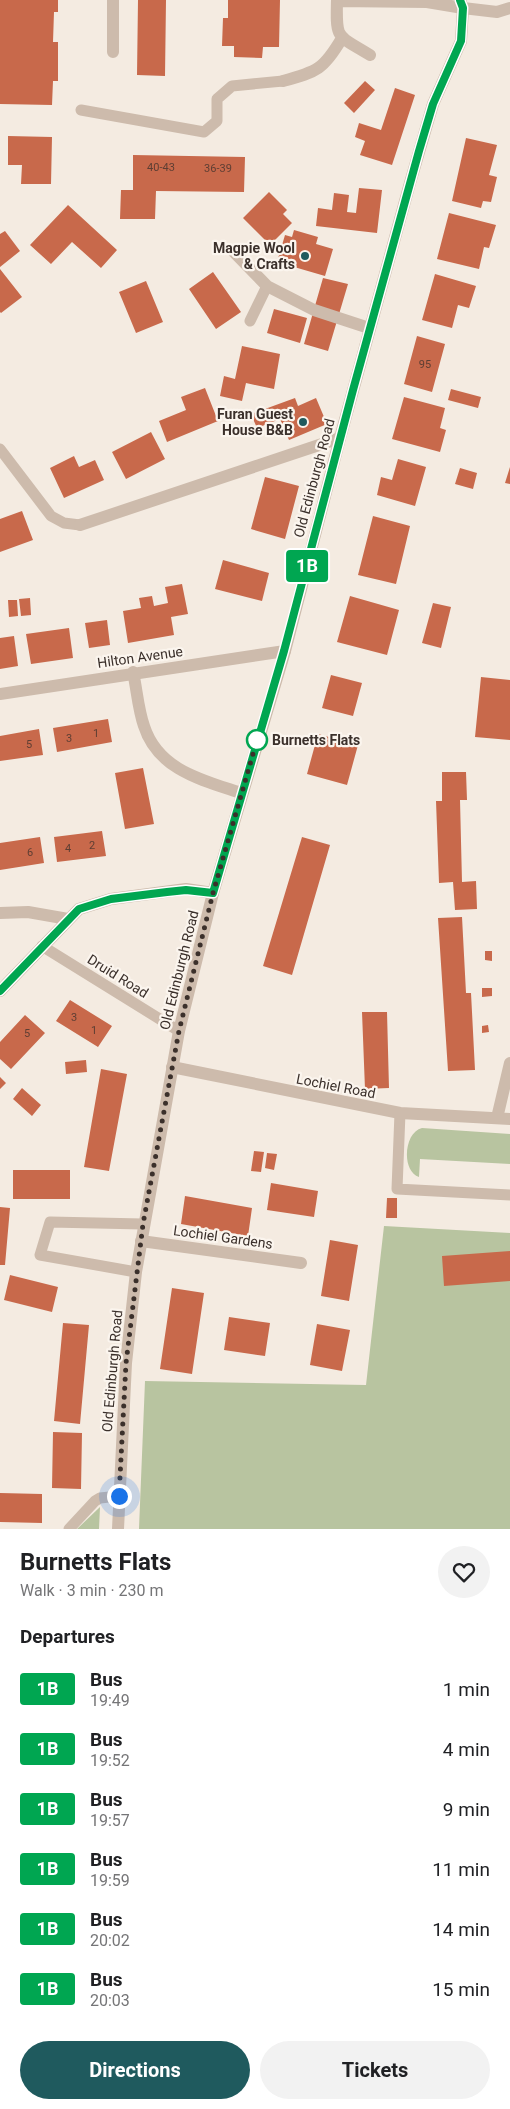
<!DOCTYPE html>
<meta charset="utf-8">
<style>
:root{--surface:#fff;--page:#f2f2f2;--text:#202124;--muted:#757577;--accent:#1f5a5e}
body{margin:0;font-family:Roboto,sans-serif;background:var(--page);color:var(--text);height:100vh;display:flex;flex-direction:column;font-size:19px;white-space:nowrap}
*{box-sizing:border-box;margin:0}
p{font-size:16px;color:var(--muted)}
.icon{flex:none;width:28px;height:28px;fill:none;stroke:currentColor;stroke-width:2;stroke-linecap:round;stroke-linejoin:round}
.map{position:relative;height:1529px;overflow:hidden}
.drawer{display:flex;flex-direction:column;background:var(--surface);flex:1}
.drawer>*{flex:none}
.badge{padding:0 10px;border-radius:4px;font-size:18px;line-height:32px}
.you{position:absolute;width:25px;height:25px;margin:-12px;border:4px solid #fff;border-radius:50%;background:#1a73e8;box-shadow:0 0 0 8px #1a73e833}
.map>.badge{position:absolute;translate:-50% -50%;box-shadow:0 0 0 2px #fff}
h2{padding:0 20px;font-size:19px;line-height:45px}
.round{display:grid;place-items:center;flex:none;width:52px;height:52px;border-radius:26px;background:var(--page)}
.headline{display:flex;align-items:center;justify-content:space-between;height:85px;padding:0 20px}
h1{font-size:24px;font-weight:700;line-height:38px}
.button{display:flex;gap:10px;margin-top:auto;padding:10px 20px}
.button a{flex:1;height:58px;border-radius:30px;background:var(--accent);color:#fff;font-size:20px;font-weight:700;line-height:58px;text-align:center}
.button a+a{background:var(--page);color:var(--text)}
ul{padding:0;list-style:none}
li{display:flex;align-items:center;gap:15px;height:60px;padding:0 20px}
li div{flex:1}
li b{display:block;font-size:19px}
li em{font-style:normal}
li .badge{min-width:55px;font-weight:700;text-align:center}
.map>svg:first-child{display:block}
</style>
<div class="map">
<svg width="510" height="1529" viewBox="0 0 510 1529">
<rect width="100%" height="100%" fill="#f4ebe1"/>
<!-- green -->
<path fill="#b8c4a0" d="M422,1128l88,6v30l-90,-5 -1,18c-18,-6 -15,-45 3,-49z
M384,1226l126,7v296h-371l6,-148 221,4z
M100,1507l-1,22h-22z"/>
<!-- building -->
<path fill="#c8694b" d="M0,0h58v12h-4l-1,30h5v39h-5l-1,24 -52,-1z
M138,0h28l-1,76 -28,-1z
M228,0h52l-1,47h-16l-1,11 -28,-1v-11h-12l1,-28h5z
M365,81l10,9 -21,23 -10,-10z
M395,88l20,7 -23,70 -32,-10 5,-14 -10,-4 4,-14 22,7z
M8,136l44,1 -1,47h-30l1,-19h-14z
M466,138l31,7 -8,30 8,2 -6,25 -8,-1 -2,7 -29,-7z
M133,155l112,2 -1,35 -88,-1 -1,28h-35l1,-29h12z
M359,188l23,2 -5,43 -61,-7 2,-18 14,2 2,-17 15,2 -2,17 9,1z
M269,192l18,18 -4,4 9,9 -22,22 -27,-27z
M68,205l49,45 -16,18 -29,-26 -21,22 -21,-19z
M449,213l47,12 -7,23 -5,-1 -5,22 -42,-10z
M294,230l24,7 -2,7 17,5 -8,27 -48,-14 8,-27 7,2z
M5,231l15,20 -20,16v-33z
M0,269l22,28 -21,16 -1,-1z
M213,272l28,40 -25,17 -27,-40z
M435,274l41,12 -7,22 -11,-3 -6,23 -30,-8z
M323,278l25,6 -20,67 -24,-7z
M146,281l17,41 -27,11 -17,-41z
M274,309l33,9 -7,25 -33,-10z
M417,336l28,8 -13,48 -28,-8z
M242,346l38,8 -6,35 -28,-6 -4,18 -22,-5 4,-20 11,3z
M205,388l13,33 -51,21 -8,-21 27,-11 -5,-13z
M451,389l30,8 -3,11 -30,-8z
M404,397l41,11 -5,20 6,2 -6,22 -48,-13z
M295,398l3,8 18,-8 11,26 -38,16 -9,-21 -23,9 -6,-14z
M151,432l14,27 -39,20 -14,-27z
M74,456l5,11 16,-7 9,20 -40,18 -14,-30z
M398,459l28,8 -11,39 -38,-11 4,-18 11,3z
M510,467v17l-5,-1z
M460,468l17,5 -4,16 -18,-5z
M265,477l34,9 -14,53 -34,-10z
M22,511l11,29 -33,12v-33z
M373,516l37,10 -14,58 -38,-9z
M223,560l46,13 -7,28 -47,-12z
M182,584l6,30 -17,3 3,18 -46,8 -5,-32 18,-3 -2,-10 13,-2 2,10 14,-3 -3,-16z
M350,596l49,14 -12,45 -50,-13z
M30,598l1,17 -10,1 -2,-17z
M8,600h9l1,16 -9,1z
M433,603l18,4 -10,41 -19,-5z
M107,620l3,25 -21,3 -4,-25z
M69,628l4,30 -42,6 -5,-30z
M14,636l4,30 -18,3v-31z
M331,675l31,8 -9,33 -31,-8z
M481,677l29,3v60l-35,-3z
M108,719l4,23 -55,10 -4,-24z
M39,729l4,26 -43,6v-25z
M318,734l40,11 -11,40 -40,-11z
M143,768l11,56 -29,5 -10,-56z
M442,772h24l1,28h-7l2,82 14,-1 1,28 -22,1 -2,-28 -14,1 -3,-82h6z
M102,831l4,25 -49,6 -3,-25z
M40,837l4,26 -44,7v-27z
M302,837l28,8 -38,130 -29,-9z
M462,917l4,76h5l4,77 -27,1 -10,-153z
M485,951h7v10l-7,-1z
M482,988h10v8l-10,1z
M70,1000l42,26 -14,21 -42,-26z
M362,1012h25l2,76 -24,1z
M25,1015l20,18 -34,36 -11,-10v-17z
M488,1025l1,7 -7,1v-7z
M86,1060l1,12 -21,2 -1,-12z
M101,1069l26,5 -18,97 -25,-4z
M0,1077l6,6 -6,6z
M22,1088l19,17 -9,11 -19,-17z
M254,1151l10,1 -3,20 -10,-1z
M267,1153l10,1 -3,16 -9,-2z
M13,1170h57v29h-57z
M271,1183l47,8 -4,26 -47,-7z
M185,1196l67,12 -4,28 -67,-12z
M387,1198h10v20h-11z
M0,1207l10,1 -5,57h-5z
M330,1240l28,5 -9,56 -28,-5z
M510,1251v30l-66,5 -2,-30z
M10,1275l48,12 -6,25 -48,-12z
M172,1288l32,5 -12,81 -32,-5z
M229,1317l41,6 -5,33 -41,-6z
M63,1323l26,2 -9,99 -26,-3z
M317,1324l33,6 -8,41 -32,-6z
M53,1432l29,1 -1,56 -29,-1z
M0,1493l42,1v29l-42,-1z"/>
<g fill="none" stroke-linecap="round" stroke-linejoin="round">
<!-- service -->
<path stroke="#cdbbac" stroke-width="11" d="M81,110l123,22 13,-11v-22l15,-13 51,-5
M250,321l17,-35
M0,449l51,67 13,7 16,2
M42,946l137,85
M400,1113l-3,76 113,6
M136,1272l-96,-17 10,-33 93,2
M69,1529l26,-28 5,-3 19,-2"/>
<!-- minor -->
<path stroke="#cdbbac" stroke-width="12" d="M113,0v52
M337,0c-1,40 -1,34 33,55
M337,1l90,1 36,6
M283,81c34,-9 41,-12 59,-43
M234,252l33,34 47,24 55,18
M80,525l260,-87
M133,672c4,18 5,37 11,54 14,44 58,54 97,67
M0,694l285,-43
M0,913l28,-1 40,7
M0,991l79,-82 32,-10 75,-10 27,4
M172,1067l228,46 110,6
M497,1118l13,-55
M141,1241l160,22"/>
<!-- tertiary -->
<path stroke="#cdbbac" stroke-width="12" d="M463,8l34,4 13,-4
M118,1529l8,-166 10,-91 43,-241 34,-138 72,-242 55,-213 70,-255 23,-79 28,-63 2,-33 -3,-8"/>
</g>
<g fill="none" stroke-linecap="round" stroke-linejoin="round">
<defs>
<path id="line" d="M0,991l79,-82 32,-10 56,-7 19,-2 27,3 71,-242 69,-261 66,-239 14,-47 28,-63 2,-33 -3,-8"/>
</defs>
<!-- line casing -->
<use href="#line" stroke="#fff" stroke-width="11"/>
<!-- line -->
<use href="#line" stroke="#00a651" stroke-width="8"/>
<!-- walk -->
<path stroke="#3b302b" stroke-width="5" stroke-dasharray="0 9" d="M119,1496l7,-133 17,-139 36,-193 34,-138 44,-153"/>
</g>
<!-- markers -->
<g fill="#1f5a5e" stroke="#fbf5ee" stroke-width="2">
<circle cx="305" cy="256" r="5"/>
<circle cx="303" cy="422" r="5"/>
</g>
<circle fill="#fff" stroke="#00a651" stroke-width="2.5" cx="257" cy="740" r="10"/>
<g text-anchor="middle" stroke-width="4.5" stroke-linejoin="round" paint-order="stroke">
<!-- number labels -->
<g font-size="11" fill="#5e3e33">
<text x="161" y="171">40-43</text>
<text x="218" y="172">36-39</text>
<text x="425" y="368">95</text>
<text x="96" y="737">1</text>
<text x="69" y="742">3</text>
<text x="29" y="748">5</text>
<text x="92" y="849">2</text>
<text x="68" y="852">4</text>
<text x="30" y="856">6</text>
<text x="74" y="1021">3</text>
<text x="94" y="1034">1</text>
<text x="27" y="1037">5</text>
</g>
<!-- poi labels -->
<g font-size="14" font-weight="bold" fill="#3b302b" stroke="#fbf5ee" text-anchor="end">
<text x="295" y="253">Magpie Wool<tspan x="295" dy="16">&amp; Crafts</tspan></text>
<text x="293" y="419">Furan Guest<tspan x="293" dy="16">House B&amp;B</tspan></text>
</g>
<!-- street labels -->
<g font-size="14" fill="#3b302b" stroke="#fbf5ee">
<text transform="translate(314 478) rotate(-75)" y="5">Old Edinburgh Road</text>
<text transform="translate(140 657) rotate(-8)" y="5">Hilton Avenue</text>
<text transform="translate(179 970) rotate(-76)" y="5">Old Edinburgh Road</text>
<text transform="translate(118 976) rotate(32)" y="5">Druid Road</text>
<text transform="translate(336 1086) rotate(11)" y="5">Lochiel Road</text>
<text transform="translate(223 1237) rotate(8)" y="5">Lochiel Gardens</text>
<text transform="translate(112 1371) rotate(-85)" y="5">Old Edinburgh Road</text>
</g>
<!-- stop labels -->
<g font-size="14" font-weight="bold" fill="#3b302b" stroke="#fbf5ee" text-anchor="start">
<text x="272" y="745">Burnetts Flats</text>
</g>
</g>
</svg>
<div class="you" style="left:119px;top:1496px"></div>
<b class="badge" style="left:307px;top:566px;background:#00a651;color:#fff">1B</b>
</div>
<section class="drawer">
<div class="headline"><div><h1>Burnetts Flats</h1><p>Walk · 3 min · 230 m</p></div><a class="round"><svg class="icon" aria-label="heart" viewBox="0 0 24 24"><path d="M12 20l-8-8c-3-5 5-10 8-4 3-6 11-1 8 4z"/></svg></a></div>
<h2>Departures</h2>
<ul>
<li><span class="badge" style="background:#00a651;color:#fff">1B</span><div><b>Bus</b><p>19:49</p></div><em>1 min</em></li>
<li><span class="badge" style="background:#00a651;color:#fff">1B</span><div><b>Bus</b><p>19:52</p></div><em>4 min</em></li>
<li><span class="badge" style="background:#00a651;color:#fff">1B</span><div><b>Bus</b><p>19:57</p></div><em>9 min</em></li>
<li><span class="badge" style="background:#00a651;color:#fff">1B</span><div><b>Bus</b><p>19:59</p></div><em>11 min</em></li>
<li><span class="badge" style="background:#00a651;color:#fff">1B</span><div><b>Bus</b><p>20:02</p></div><em>14 min</em></li>
<li><span class="badge" style="background:#00a651;color:#fff">1B</span><div><b>Bus</b><p>20:03</p></div><em>15 min</em></li>
</ul>
<div class="button"><a>Directions</a><a>Tickets</a></div>
</section>
